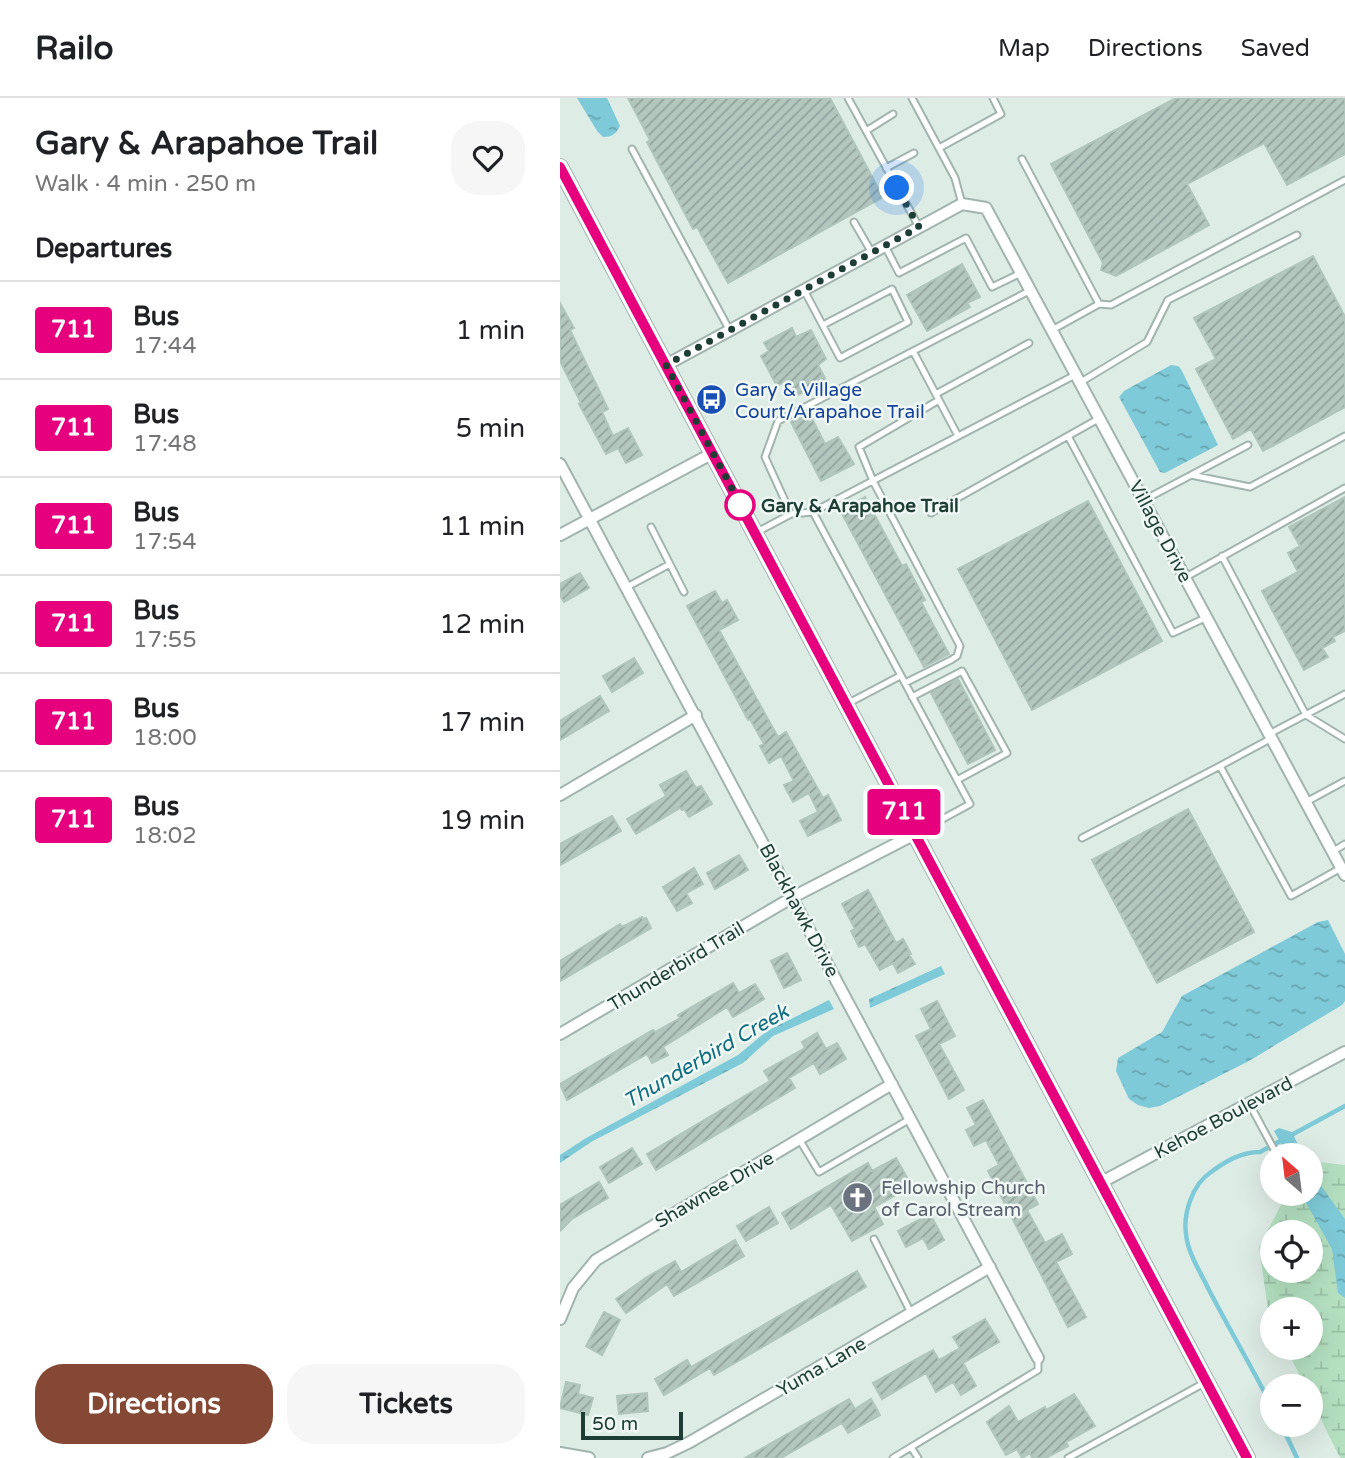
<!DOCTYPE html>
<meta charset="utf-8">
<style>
:root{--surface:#fff;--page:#f6f6f6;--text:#202124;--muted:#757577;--line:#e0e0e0;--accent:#844835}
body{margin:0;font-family:"Varela Round",sans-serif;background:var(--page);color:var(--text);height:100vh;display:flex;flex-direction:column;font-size:26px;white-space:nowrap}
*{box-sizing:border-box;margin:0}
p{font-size:23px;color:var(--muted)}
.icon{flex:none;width:38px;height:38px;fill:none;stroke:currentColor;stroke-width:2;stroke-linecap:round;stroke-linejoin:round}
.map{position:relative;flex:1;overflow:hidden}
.sheet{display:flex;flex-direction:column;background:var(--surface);width:560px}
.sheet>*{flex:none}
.badge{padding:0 14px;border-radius:5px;font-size:24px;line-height:46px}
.needle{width:46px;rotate:332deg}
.tools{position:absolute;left:700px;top:1045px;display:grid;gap:14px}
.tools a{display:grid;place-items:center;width:63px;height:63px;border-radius:50%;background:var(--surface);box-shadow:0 7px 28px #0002;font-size:35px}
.scale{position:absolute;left:21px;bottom:18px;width:102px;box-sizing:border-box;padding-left:7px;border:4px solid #1e3e35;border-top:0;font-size:19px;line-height:24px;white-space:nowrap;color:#1e3e35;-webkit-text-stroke:5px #eff8f4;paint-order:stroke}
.you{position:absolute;width:35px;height:35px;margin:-18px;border:5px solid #fff;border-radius:50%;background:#1a73e8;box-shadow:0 0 0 10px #1a73e833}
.map>.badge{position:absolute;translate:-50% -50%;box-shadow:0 0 0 4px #fff}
h2{padding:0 35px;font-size:26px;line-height:63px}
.round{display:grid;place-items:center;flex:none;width:74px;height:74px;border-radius:28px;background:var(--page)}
.summary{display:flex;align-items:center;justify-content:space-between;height:119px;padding:0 35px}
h1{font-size:33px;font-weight:700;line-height:52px}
.cta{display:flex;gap:14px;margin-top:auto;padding:14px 35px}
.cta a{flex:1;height:80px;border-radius:28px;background:var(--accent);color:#fff;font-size:28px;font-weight:700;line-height:80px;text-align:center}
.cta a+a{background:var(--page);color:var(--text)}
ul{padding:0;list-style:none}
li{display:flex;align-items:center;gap:21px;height:98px;padding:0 35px;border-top:2px solid var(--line)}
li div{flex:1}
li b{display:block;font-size:26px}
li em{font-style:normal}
li .badge{min-width:77px;font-weight:700;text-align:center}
header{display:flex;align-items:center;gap:42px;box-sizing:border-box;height:98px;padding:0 35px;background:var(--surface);border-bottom:2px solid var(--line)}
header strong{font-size:33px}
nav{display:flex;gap:38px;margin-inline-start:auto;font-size:24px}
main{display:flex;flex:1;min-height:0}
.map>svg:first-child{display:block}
</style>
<header>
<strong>Railo</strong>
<nav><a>Map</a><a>Directions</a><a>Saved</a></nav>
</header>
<main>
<section class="sheet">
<div class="summary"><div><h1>Gary &amp; Arapahoe Trail</h1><p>Walk · 4 min · 250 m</p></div><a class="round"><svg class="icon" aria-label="heart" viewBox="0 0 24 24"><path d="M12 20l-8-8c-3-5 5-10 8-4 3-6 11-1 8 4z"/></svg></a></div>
<h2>Departures</h2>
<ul>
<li><span class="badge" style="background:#e6007e;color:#fff">711</span><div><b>Bus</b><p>17:44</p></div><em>1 min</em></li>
<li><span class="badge" style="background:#e6007e;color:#fff">711</span><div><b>Bus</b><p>17:48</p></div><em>5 min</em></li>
<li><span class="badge" style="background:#e6007e;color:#fff">711</span><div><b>Bus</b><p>17:54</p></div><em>11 min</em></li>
<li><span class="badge" style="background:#e6007e;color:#fff">711</span><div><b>Bus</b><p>17:55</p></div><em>12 min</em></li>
<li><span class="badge" style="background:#e6007e;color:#fff">711</span><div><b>Bus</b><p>18:00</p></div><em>17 min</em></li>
<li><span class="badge" style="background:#e6007e;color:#fff">711</span><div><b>Bus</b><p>18:02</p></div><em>19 min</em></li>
</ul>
<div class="cta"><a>Directions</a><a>Tickets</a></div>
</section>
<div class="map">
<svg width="785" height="1360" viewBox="0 0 785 1360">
<defs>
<pattern id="wetland-marsh" width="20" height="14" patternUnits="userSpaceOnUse" patternTransform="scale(1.75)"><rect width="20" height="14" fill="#b4e0c0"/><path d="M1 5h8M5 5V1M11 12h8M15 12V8" fill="none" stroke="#9ac1a6"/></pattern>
<pattern id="water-ripples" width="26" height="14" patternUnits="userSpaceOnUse" patternTransform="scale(1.75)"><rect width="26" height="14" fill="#7fcad8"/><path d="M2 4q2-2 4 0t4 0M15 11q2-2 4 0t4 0" fill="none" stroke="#67a5b0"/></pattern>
<pattern id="building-hatch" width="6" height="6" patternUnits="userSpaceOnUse" patternTransform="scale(1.75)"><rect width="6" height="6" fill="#b3c7bf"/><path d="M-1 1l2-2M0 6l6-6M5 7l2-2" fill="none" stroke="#91a39c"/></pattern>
</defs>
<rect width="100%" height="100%" fill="#deece6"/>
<!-- wetland -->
<path fill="url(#wetland-marsh)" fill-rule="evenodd" d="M758,1064l27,3v293h-4l-3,-4 -27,-55v-13h-6l-19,-38h25v-39h-39v10l-4,-9 -9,-63 23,-44 8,-9h21v-24zM712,1134h39v38h-39z"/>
<!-- water -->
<path fill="url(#water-ripples)" d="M17,0h30l13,28c-4,8 -8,11 -17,11l-6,-6z
M611,267l7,1 3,3 37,76 -53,28 -5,-1 -41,-75 5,-6z
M768,822l17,34v47l-3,4 -93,56 -89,45 -11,2 -11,-3 -9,-6 -13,-28 2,-13 44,-26 20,-36 136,-74z
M381,868l4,8 -75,34 -1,-9z
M269,902l5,9 -61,27 -30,27 -152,79 -31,21v-8l26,-17 152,-83 29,-24z
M719,1030l13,4 8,17 -13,6 -13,-24z
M751,1074l34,47v79l-7,-5 -6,-44 -31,-55h10z"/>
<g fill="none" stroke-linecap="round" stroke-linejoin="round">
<!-- stream -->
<path stroke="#7fcad8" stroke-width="4.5" d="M712,1309c-20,-40 -43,-78 -64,-119 -8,-17 -20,-34 -22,-54 -3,-22 7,-50 25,-62 15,-11 30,-20 49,-20l85,-46
M721,1326l16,34"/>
</g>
<!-- building -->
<path fill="url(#building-hatch)" stroke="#b0c6bd" stroke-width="2" d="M68,0h202l53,99 -155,86 -31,-56 -4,2 -46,-87 3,-2z
M616,0h169v56l-58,31 -23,-42 -77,41 22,41 -93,51 -15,-6 2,-7 -52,-99z
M753,158l32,61v90l-82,44 -12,-22 -18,10 -37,-70 20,-10 -22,-41z
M402,166l18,33 -13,6 3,4 -43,24 -20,-36z
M0,205l14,25 -4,2 38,79 -6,3 11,24 15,-8 14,27 -16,8 -8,-15 -12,6 -27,-50 2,-1 -21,-42z
M232,230l4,9 15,-7 15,29 -8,6 8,15 -28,15 -9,-16 -12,7 -16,-30 8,-5 -5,-8z
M249,315l16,31 13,-7 16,27 -33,17 -30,-59z
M305,399l37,69 4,-2 19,36 -4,2 28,52 -25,13 -84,-157z
M785,399v134l-12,6 2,4 -13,7 6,9 -24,13 -42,-79 36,-19 -10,-19 12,-7 -11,-19z
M528,403l74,140 -130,69 -74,-141z
M20,475l9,15 -25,14 -4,-6v-12z
M155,493l7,12 5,-3 11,20 -19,10 45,82 14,25 8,-5 37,66 5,-3 13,25 -33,16 -8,-15 18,-9 -9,-19 -16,9 -9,-17 10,-4 -13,-25 -12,7 -9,-17 4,-2 -14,-25 -2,1 -61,-114z
M74,560l9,15 -31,19 -9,-16z
M398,581l37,71 -27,14 -37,-71z
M40,598l9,15 -49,29v-19z
M126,673l10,17 5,-2 11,18 -23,13 -5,-8 -2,1 -2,-2 -44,26 -9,-15 39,-23 -6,-11z
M628,711l66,123 -97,51 -65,-123z
M52,718l9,15 -61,34v-21z
M179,757l9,15 -33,19 -8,-16z
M134,770l9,16 -17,9 6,10 -15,8 -14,-24z
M308,792l28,53 7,-4 8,15 -2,1 6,9 -17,9 -5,-10 -13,7 -15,-26 -6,3 -8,-16 4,-2 -13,-25z
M82,819l1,2 3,-1 5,10 -91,53v-20l60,-37 2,3z
M227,855l14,27 -17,8 -13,-27z
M173,885l6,10 16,-9 9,15 -31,18 -6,-10 -64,40 5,8 -16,8 -5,-9 -80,46 -7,-16 93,-54 2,2 25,-14 -2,-3z
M377,903l18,35 -16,8 25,46 -15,9 -33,-63 15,-7 -10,-20z
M257,935l9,16 11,-6 9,16 -26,15 -6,-11 -25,15 6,10 -139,82 -9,-16 123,-73 -6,-10 41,-23 -3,-6z
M423,1002l55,104 -11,6 18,33 17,-9 10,20 -16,8 30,55 -18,10 -80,-156 11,-6 -13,-25 -12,6 -8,-16 10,-5 -9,-17z
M72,1050l10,16 -33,19 -9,-16z
M336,1060l16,28 -38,21 9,17 -31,17 -21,-36 -40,24 -9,-16 86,-50 4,8z
M39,1084l9,16 -36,21 -12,12v-26z
M209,1109l9,16 -32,18 -9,-15z
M370,1116l14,26 -15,9 -6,-11 -17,9 -8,-16z
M175,1142l9,16 -70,40 -7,-12 -41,29 -10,-14 31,-22 28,-16 6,11z
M297,1173l9,16 -152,88 -4,-7 -46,27 -9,-16 32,-19 4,7z
M44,1214l16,8 -18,35 -16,-9z
M425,1221l14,23 -36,21 13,23 -15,9 -8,-13 -17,10 -10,-19 -44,26 -9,-16 60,-33 6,10 21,-12 -7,-11z
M6,1284l14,3 -2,9 15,4 -5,17 -28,-7z
M87,1295l1,18 -29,3 -2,-18z
M514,1296l21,32 -29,16 2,4 -22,12h-14l-2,-5 -8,5 -5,-9 -11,6 -19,-33 22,-16 9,16 27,-15 1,3z
M289,1301l6,10 16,-10 9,16 -32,18 -6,-10 -61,35h-36z"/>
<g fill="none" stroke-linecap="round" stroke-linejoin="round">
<defs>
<path id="service" d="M288,0l71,129
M352,0l43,80 7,26
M306,33l27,-17
M379,50l62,-34 -8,-16
M72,51l98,182
M462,61l77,145
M326,70l28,-15
M294,124l18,31
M325,148l14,27 67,-35 26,49 29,-14
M244,192l36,68 68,-36 -16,-33 -69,36
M492,232l47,-26 12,1 234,-125
M353,253l45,85
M521,284l66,-40 21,-42 129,-65
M376,296l93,-51
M508,338l105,197 32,-15
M631,377l59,12 95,-51
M584,402l104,-55
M253,414l157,292 -55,30
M371,415l169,-95
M231,416l-26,-57 13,-36 253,-131
M91,429l33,65
M195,435l36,-19 22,-2 264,-138
M662,458l84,159 39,24
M626,479l159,-89
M67,489l43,-23
M345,585l46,-23 6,-4 3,-10 -87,-165 -14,-34 80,-47
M352,599l50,-26 45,82 -50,27
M287,606l53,-28
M709,636l76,-40
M660,668l52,-28
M746,704l39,-21
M522,740l138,-72 71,130 50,-28
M772,754l13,-8
M689,1005l28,52
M239,1041l20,33 91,-53
M314,1141l37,74
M351,1349l7,11
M333,1360l145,-88v-12
M508,1360l138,-76"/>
<path id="minor" d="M106,267l296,-161 24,4 359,667
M0,366l478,894
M0,437l153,-82
M0,697l136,-80
M0,936l233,-137 122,-63
M540,1085l245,-131
M0,1221l13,-31 23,-28 296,-176
M0,1355l29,5
M88,1360l19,-5 23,-11 300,-175"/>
<path id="tertiary" d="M0,69l687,1291"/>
</defs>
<!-- service casing -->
<use href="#service" stroke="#a1b4ad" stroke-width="9"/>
<!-- minor casing -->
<use href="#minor" stroke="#a1b4ad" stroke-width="14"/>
<!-- tertiary casing -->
<use href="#tertiary" stroke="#a1b4ad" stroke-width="18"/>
<!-- service -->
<use href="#service" stroke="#fff" stroke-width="5"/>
<!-- minor -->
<use href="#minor" stroke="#fff" stroke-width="10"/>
<!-- tertiary -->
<use href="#tertiary" stroke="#fff" stroke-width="14"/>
</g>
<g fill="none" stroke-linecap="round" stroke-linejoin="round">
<defs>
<path id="line" d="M0,69l687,1291"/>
</defs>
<!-- line casing -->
<use href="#line" stroke="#fff" stroke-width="16"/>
<!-- line -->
<use href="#line" stroke="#e6007e" stroke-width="10"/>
<!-- walk -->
<path stroke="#1e3e35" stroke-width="7" stroke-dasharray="0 12.6" d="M180,407l5,8 -79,-148 253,-138 -22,-39"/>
</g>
<!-- icons -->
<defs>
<symbol id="bus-disc" viewBox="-11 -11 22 22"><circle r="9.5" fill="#1a4fb4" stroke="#eff8f4"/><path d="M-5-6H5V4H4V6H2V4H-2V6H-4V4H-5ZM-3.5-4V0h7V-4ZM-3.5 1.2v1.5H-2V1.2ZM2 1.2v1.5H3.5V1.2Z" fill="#fff"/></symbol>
<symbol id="church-disc" viewBox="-11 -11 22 22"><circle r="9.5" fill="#6b7280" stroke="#eff8f4"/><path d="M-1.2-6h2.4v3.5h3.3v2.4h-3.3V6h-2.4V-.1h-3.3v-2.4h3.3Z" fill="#fff"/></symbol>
</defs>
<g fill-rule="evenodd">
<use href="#bus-disc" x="134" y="284" width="35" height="35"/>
<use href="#church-disc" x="280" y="1082" width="35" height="35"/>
</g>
<!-- markers -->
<circle fill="#fff" stroke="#e6007e" stroke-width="3.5" cx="180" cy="407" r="14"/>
<g text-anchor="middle" stroke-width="5" stroke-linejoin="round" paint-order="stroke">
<!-- transit labels -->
<g font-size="19" fill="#164399" stroke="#eff8f4" text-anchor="start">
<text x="175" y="298">Gary &amp; Village<tspan x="175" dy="22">Court/Arapahoe Trail</tspan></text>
</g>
<!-- stop labels -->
<g font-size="19" font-weight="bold" fill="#1e3e35" stroke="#eff8f4" text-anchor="start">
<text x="201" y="414">Gary &amp; Arapahoe Trail</text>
</g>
<!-- street labels -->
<g font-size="19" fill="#1e3e35" stroke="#eff8f4">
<text transform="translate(601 433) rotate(62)" y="7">Village Drive</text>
<text transform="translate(240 812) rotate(62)" y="7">Blackhawk Drive</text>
<text transform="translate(116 868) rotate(-31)" y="7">Thunderbird Trail</text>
<text transform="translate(663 1019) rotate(-28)" y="7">Kehoe Boulevard</text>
<text transform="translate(154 1091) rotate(-30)" y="7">Shawnee Drive</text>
<text transform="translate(261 1268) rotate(-30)" y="7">Yuma Lane</text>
</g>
<!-- worship labels -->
<g font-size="19" fill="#5b616d" stroke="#eff8f4" text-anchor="start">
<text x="321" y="1096">Fellowship Church<tspan x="321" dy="22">of Carol Stream</tspan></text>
</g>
<!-- water labels -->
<g font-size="21" font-style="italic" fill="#116d80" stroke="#eff8f4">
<text transform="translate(146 958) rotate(-30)" y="7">Thunderbird Creek</text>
</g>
</g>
</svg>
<div class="tools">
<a><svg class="needle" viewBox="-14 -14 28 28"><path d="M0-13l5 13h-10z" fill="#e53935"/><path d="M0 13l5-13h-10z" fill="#757577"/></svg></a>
<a><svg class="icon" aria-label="locate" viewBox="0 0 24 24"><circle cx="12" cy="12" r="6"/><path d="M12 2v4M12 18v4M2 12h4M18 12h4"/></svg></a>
<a>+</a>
<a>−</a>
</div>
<div class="scale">50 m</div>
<div class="you" style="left:337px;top:90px"></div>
<b class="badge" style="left:344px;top:714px;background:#e6007e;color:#fff">711</b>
</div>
</main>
